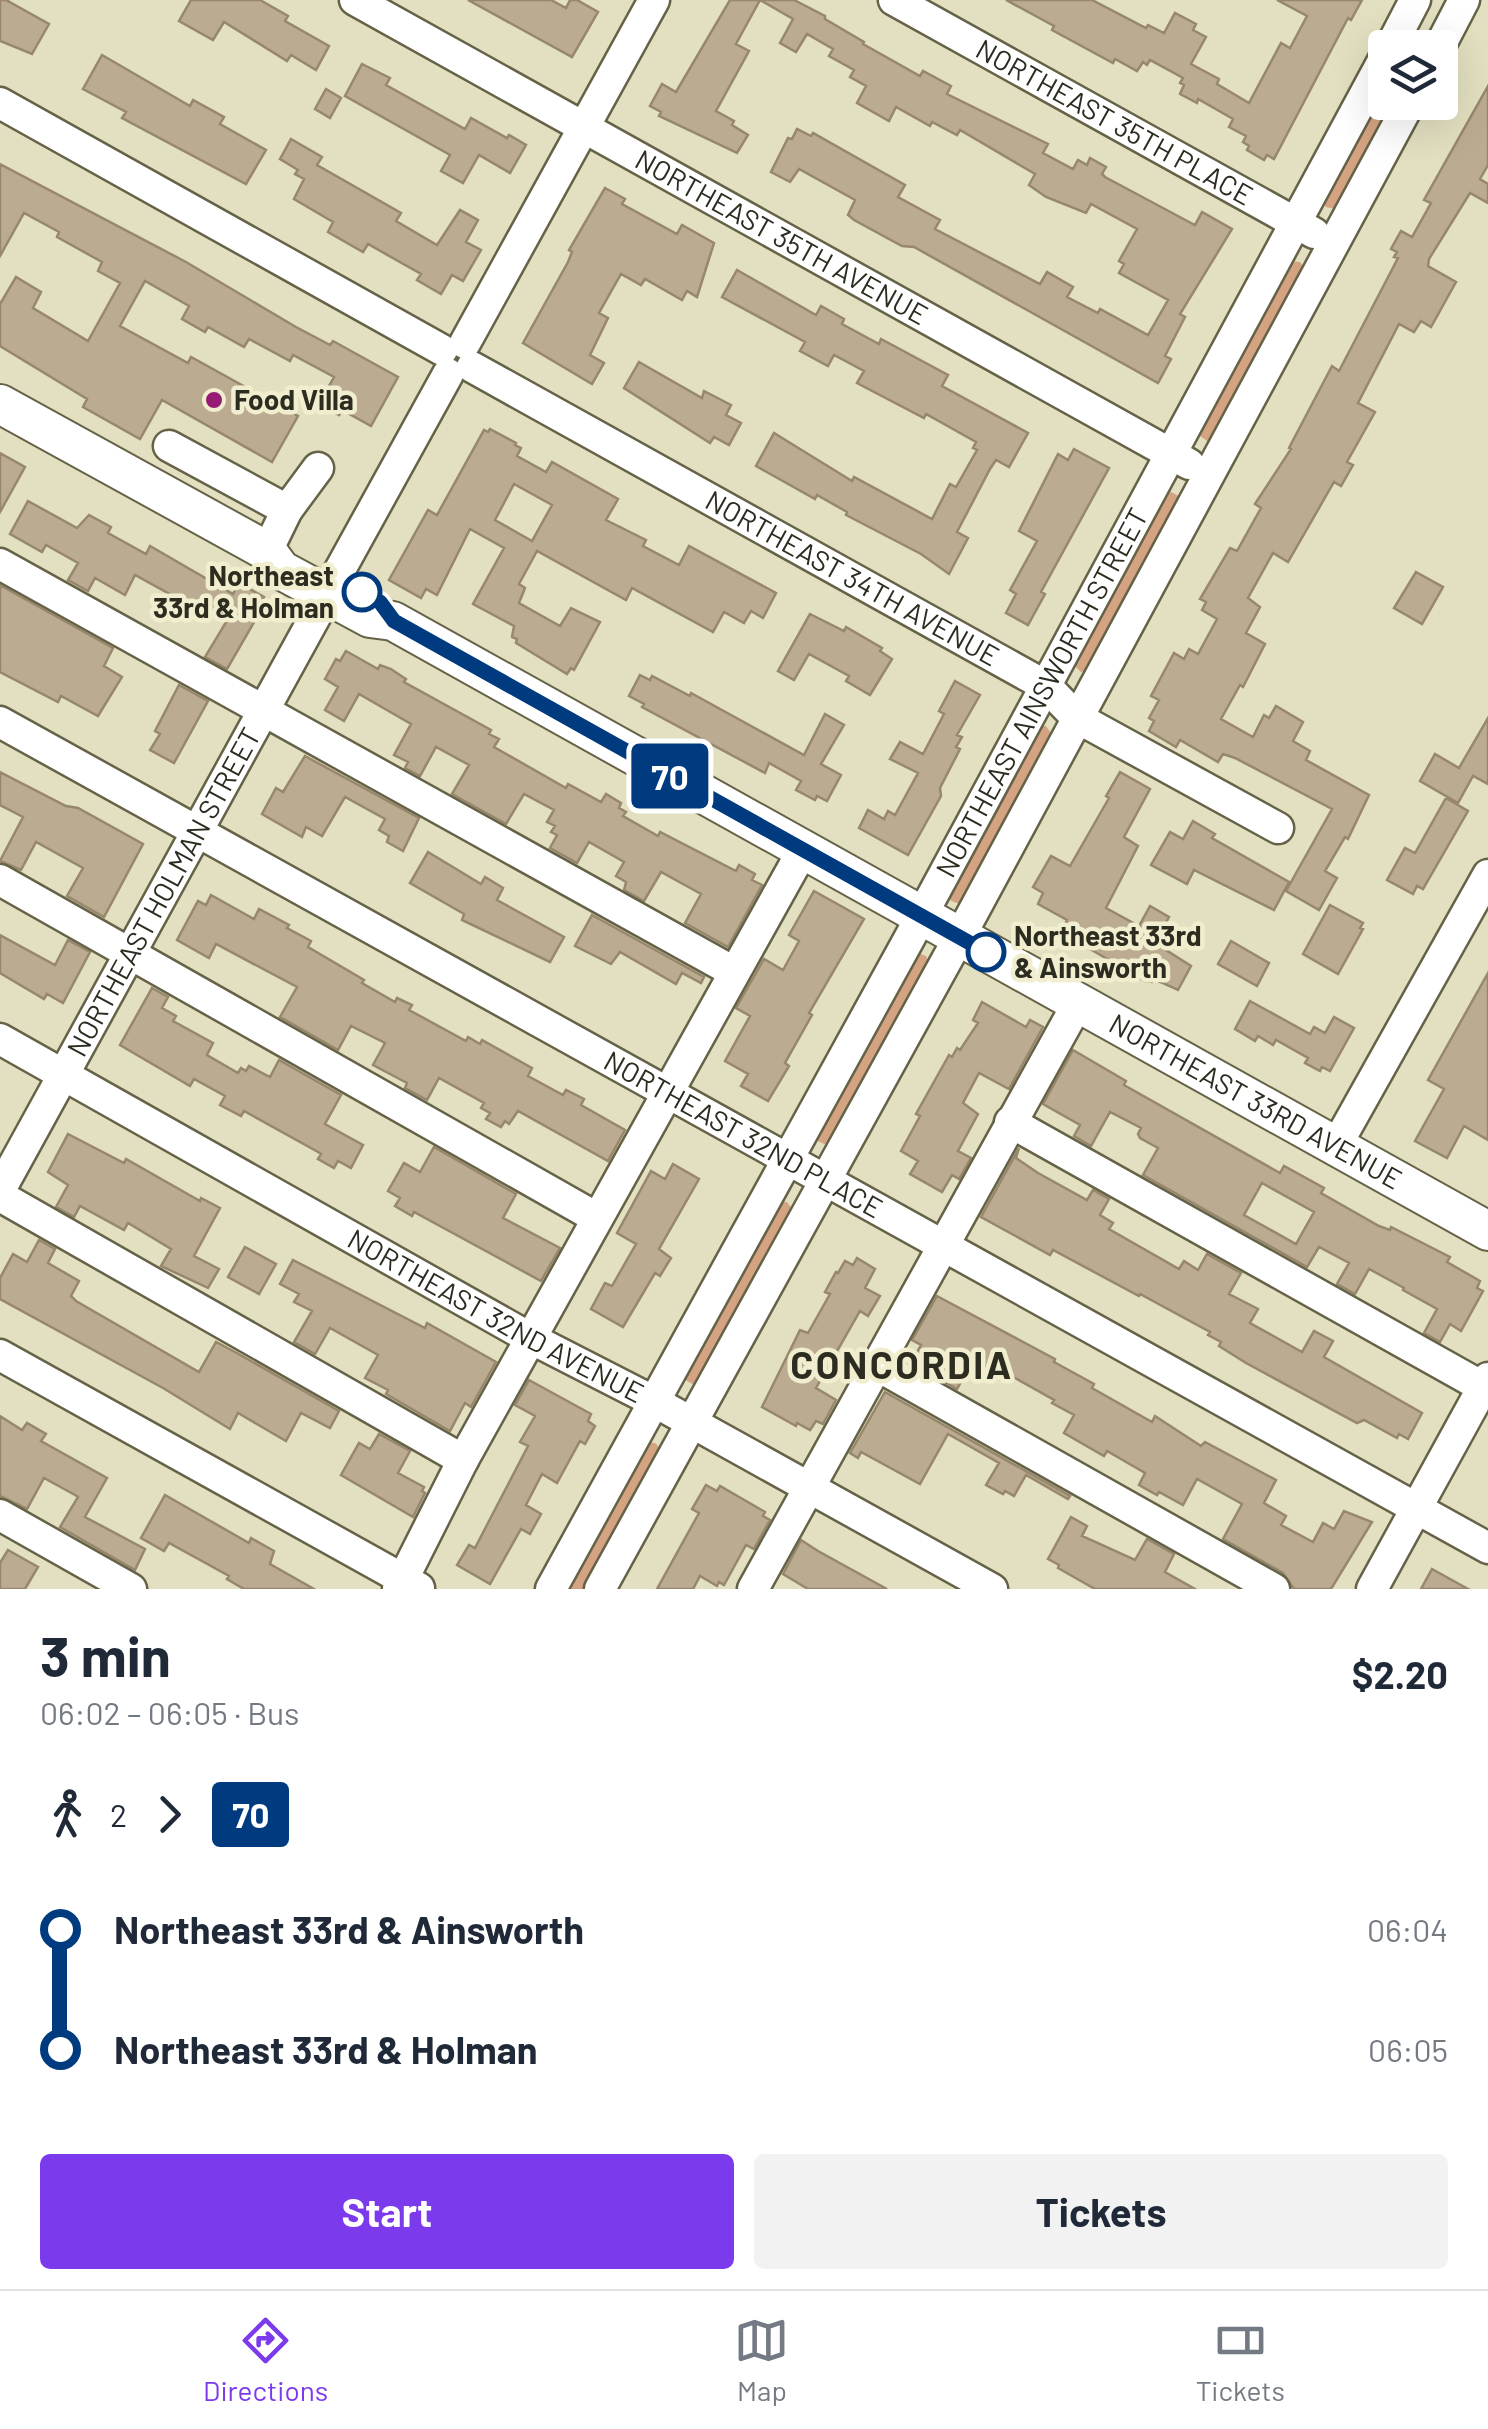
<!DOCTYPE html>
<meta charset="utf-8">
<style>
:root{--surface:#fff;--page:#f2f2f3;--text:#1f2937;--muted:#747a83;--line:#e0e1e3;--accent:#7c3aed}
body{margin:0;font-family:Barlow,sans-serif;background:var(--page);color:var(--text);height:100vh;display:flex;flex-direction:column;font-size:38px;white-space:nowrap}
*{box-sizing:border-box;margin:0}
p{font-size:32px;color:var(--muted)}
.icon{flex:none;width:55px;height:55px;fill:none;stroke:currentColor;stroke-width:2;stroke-linecap:round;stroke-linejoin:round}
.map{position:relative;height:1589px;overflow:hidden}
.side{display:flex;flex-direction:column;background:var(--surface);flex:1}
.side>*{flex:none}
.badge{padding:0 20px;border-radius:8px;font-size:35px;line-height:65px}
.controls{position:absolute;left:1368px;top:30px;display:grid;gap:20px}
.controls a{display:grid;place-items:center;width:90px;height:90px;border-radius:10px;background:var(--surface);box-shadow:0 10px 40px #0002;font-size:50px}
.map>.badge{position:absolute;translate:-50% -50%;box-shadow:0 0 0 5px #fff}
.legs{display:flex;align-items:center;gap:15px;height:110px;padding:0 40px;font-size:32px}
.legs p{margin-inline-start:auto}
.head{display:flex;align-items:center;justify-content:space-between;height:170px;padding:0 40px}
h1{font-size:55px;font-weight:700;line-height:75px}
.button{display:flex;gap:20px;margin-top:auto;padding:20px 40px}
.button a{flex:1;height:115px;border-radius:10px;background:var(--accent);color:#fff;font-size:40px;font-weight:700;line-height:115px;text-align:center}
.button a+a{background:var(--page);color:var(--text)}
ul{padding:0 40px;list-style:none}
li{display:flex;align-items:center;gap:35px;height:120px;font-size:38px}
li i{display:grid;place-items:center;width:15px;height:100%;margin:0 12px;background:currentColor}
li i::after{content:'';width:25px;height:25px;margin:-12px;border:8px solid;border-radius:50%;background:var(--surface)}
li p{margin-inline-start:auto}
li:first-child i{background:linear-gradient(#0000 50%,currentColor 0)}
li:last-child i{background:linear-gradient(currentColor 50%,#0000 0)}
.menu{display:flex;justify-content:space-around;align-items:center;height:140px;border-top:2px solid var(--line);background:var(--surface);font-size:28px;color:var(--muted)}
.menu a{display:grid;justify-items:center;gap:5px}
.menu .selected{color:var(--accent)}
.map>svg:first-child{display:block}
</style>
<div class="map">
<svg width="1488" height="1589" viewBox="0 0 1488 1589">
<rect width="100%" height="100%" fill="#e3e0c1"/>
<!-- green -->
<path fill="#d4a382" d="M1385,74v28l16,1 -66,106 -9,-2 -4,-7z
M1284,261l16,1 7,11 -93,166 -7,2 -11,-8z
M1167,490l12,6 1,8 -91,167 -8,1 -9,-9z
M1033,726h13l9,13 -88,160 -7,5 -9,-3 -4,-8z
M918,953l8,3 4,8 -101,182 -14,-6z
M778,1202h9l6,8 -93,178 -22,-12z
M642,1442l13,1 9,9 -75,137h-28z"/>
<!-- building -->
<path fill="#bbab90" stroke="#97876d" stroke-width="2.5" fill-rule="evenodd" d="M0,0h6l43,24 -17,30 -32,-13z
M191,0h69l28,16 -3,5 44,25 -13,24 -25,-15 -4,6 -63,-39 -11,18 -34,-19z
M468,0h83l15,8 4,-8h7l21,12 -26,45z
M730,0h64l31,16v3l39,23 -1,2 57,32 3,-5 28,15 -4,8 101,50 -5,9 30,16 5,-9 9,5 3,-7 16,9 -4,7 3,3 86,46 4,2 7,-13 30,17 -52,85 5,3 -20,39 6,3 -13,24 -244,-136 -12,-1 -48,-26 -6,-5 7,-15 -56,-31 -9,13 -19,-10 17,-34 4,1 5,-10 14,7 2,-3 92,52 -7,12 42,23 -5,9 105,55 7,-12 26,15 -6,10 31,16 2,-4 48,26 20,-35 -49,-27 5,-9 -5,-3 18,-32 -46,-25 -5,9 -40,-16 -17,-12 6,-11 -75,-44 -3,5 -25,-13 -2,4 -34,-19 -7,14 -32,-18 9,-17 -16,-9 4,-7 -25,-14 4,-7 -26,-15 -11,18 -16,-9 13,-24 -33,-19 -24,44 13,7 -33,60 18,10 -2,4 16,10 -11,18 -78,-37 2,-4 -11,-6 12,-22 14,8z
M1006,0h86l54,28 2,-3 16,8 11,-20 21,11 -3,6 13,7 -15,27 28,15 -2,5 32,19 32,-60 9,5 17,-32 -30,-16h85l-11,20 -3,-2 -74,141 -7,-4 -3,5 -17,-10 2,-4 -6,-4 3,-6 -17,-9 4,-8 -35,-20 -1,4 -17,-9 4,-9 -4,-2 3,-5 -33,-18 -3,5 -4,-3 -6,9 -22,-12 -2,4 -61,-33 2,-4z
M102,55l88,51 3,-6 31,17 -4,7 46,26 -20,34 -124,-66 4,-6 -43,-23z
M362,64l28,14 -4,7 79,44 6,-11 36,20 2,-3 17,10 -16,28 -31,-18 -16,28 -22,-12 9,-16 -105,-59z
M1488,86v79l-8,14 8,5v19l-18,-10 -41,66 -1,7 28,16 -25,45 -10,-6 -7,11 -15,-8 -41,79 17,9 -28,50 6,3 -12,21 -7,-4 -46,80 -15,-9 -25,45 12,9 -14,26 19,11 -22,43 -3,-2 -19,34 32,18 11,-22 5,3 7,-12 27,16 -10,19 17,10 -4,9 63,35 -21,44 -3,-2 -20,34 12,7 -18,32 -33,-19 46,-82 -97,-51 -12,-4 -5,8 -38,-22 -4,7 -27,-16 5,-10 -5,-3 10,-18 -8,-4 23,-43 10,6 5,-10 9,5 19,-35 -15,-9 4,-8 -6,-3 30,-51 7,3 24,-43 -6,-4 36,-55 -2,-1 43,-82 7,5 59,-113 -4,-1 3,-5 -6,-3 10,-18 11,6 19,-34 -7,-3z
M326,89l15,9 -11,20 -15,-9z
M291,139l31,18 -5,8 84,48 -5,8 41,24 23,-35 18,10 -12,22 15,8 -18,31 -11,-6 -11,19 -24,-14 4,-6 -53,-30 -5,8 -35,-20 5,-10 -39,-23 10,-20 -9,-5 3,-4 -18,-11z
M0,164l186,98 110,65 34,18 3,-4 65,36 -27,49 -29,-16 -3,5 -20,-11 15,-27 -41,-22 -3,6 -41,-22 -5,8 -36,-20 -3,5 -23,-13 7,-13 -44,-25 -25,45 68,37 3,-6 107,59 -26,46 -110,-62 -22,39 -57,-32 4,-8 -87,-53v-42l16,-27 25,15 -8,16 55,33 32,-58 -22,-12 4,-9 -45,-25 2,-5 -35,-19 -24,43z
M605,188l20,11 -3,5 55,30 5,-9 32,18 -17,54 -10,-6 -5,9 -37,-21 -4,6 -20,-11 -22,39 9,5 -18,37 14,8 -12,21 -69,-41 45,-81 4,-10 -3,-2z
M737,270l79,45 5,-9 23,13 -2,5 37,20 2,-5 67,36 -6,11 86,47 -19,34 -13,-7 -6,9 -33,63 11,6 -19,36 -28,-20 -75,-39 1,-3 -30,-17 -2,4 -59,-33 18,-33 78,48 2,-4 78,42 18,-35 6,3 21,-37 -4,-2 3,-6 -50,-28 -2,4 -67,-35 7,-12 -30,-16 -6,11 -28,-15 5,-9 -83,-45z
M639,362l63,36 2,-7 27,14 -5,10 15,8 -12,22 -15,-8 -4,6 -86,-55z
M490,429l26,14 -1,2 6,3 -4,8 29,16 6,-10 66,37 -12,21 40,20 -3,6 36,19 10,-19 87,47 -13,25 -12,-7 -7,12 -20,-11 -11,20 -81,-44 -6,12 -89,-49 -18,33 6,4 -6,15 41,23 11,-18 29,14 -26,48 -3,-2 -4,6 -51,-31 1,-4 -5,-2 2,-11 -41,-22 31,-56 -34,-19 -33,66 -11,-6 -5,9 -32,-18 39,-70 9,5 47,-85 4,2zM514,484l38,21 -20,36 -37,-21z
M1074,449l35,19 -68,124 4,2 -17,31 -22,-12 10,-19 -6,-4 27,-49 -18,-10 39,-77 10,6z
M0,453l25,14 -25,45z
M28,501l49,27 12,-13 22,12 -3,6 38,21 4,-8 83,48 6,-11 25,14 -6,11 3,2 -34,59 -22,-12 23,-38 -31,-19 -4,6 -5,-2 -53,-29 -10,20 -30,-17 -7,13 -20,-11 10,-17 -32,-18 -4,7 -32,-18z
M1416,572l27,15 -21,37 -28,-16z
M0,585l113,63 -9,18 18,11 -24,39 -37,-20 -3,6 -58,-30z
M810,614l34,17 2,-4 36,21 -2,3 12,8 -22,36 -24,-14 3,-5 -40,-22 -15,26 -16,-9z
M346,651l32,18 2,-4 11,4 15,10 -2,3 87,48 -2,4 10,5 -5,8 72,41 2,-4 33,18 5,-8 15,9 -2,5 7,4 -3,4 35,20 2,-4 76,39 3,-6 16,9 -3,6 10,5 -34,62 -43,-24 16,-29 -40,-22 -17,29 -20,-11 2,-8 -10,-6 8,-14 -35,-20 -12,21 -27,-15 7,-13 -6,-3 4,-6 -8,-4 7,-12 -30,-16 -18,30 -54,-30 17,-29 -33,-18 -16,29 -15,-8 3,-6 -14,-7 17,-31 -52,-30 -15,27 -19,-11 13,-23 -13,-8 11,-20 4,2z
M640,675l10,5 2,-4 38,20 1,-3 113,62 21,-41 19,11 -23,39 20,11 -14,26 -10,-5 -2,4 -19,-10 5,-9 -32,-18 -4,10 -123,-66 2,-3 -15,-8z
M955,681l25,14 -23,40 5,2 -6,10 4,2 -20,39 1,8 -33,59 -49,-27 9,-18 16,9 4,-8 7,4 23,-42 -28,-14 10,-17 23,12 21,-40 -5,-3z
M179,685l29,16 -34,62 -24,-13 10,-16 -5,-3z
M1488,718v66l-15,-8 -15,27 -38,-22 15,-27 24,14z
M305,756l114,62 -16,33 -16,-9 2,-6 -10,-6 6,-11 -40,-22 -23,39 -16,-9 -4,10 -40,-23 14,-26 7,4z
M0,772l66,34 12,2 65,36 -39,73 -37,-21 16,-28 -47,-26 -15,28 -21,-9 23,-44 -23,-12z
M1120,772l30,17 -26,48 14,9 -32,62 33,18 11,-20 19,11 -14,26 36,23 -13,24 -24,-11 -2,3 -7,-1 -60,-35 3,-7 -24,-13 3,-6 -29,-16 5,-11 -10,-6 18,-31 19,10 39,-68 -3,-2z
M1446,798l22,13 -45,78 -6,-3 -4,8 -26,-14 18,-32 10,5z
M1193,821l22,13 -3,4 77,44 -15,28 -80,-40 -7,14 -36,-19 19,-33 13,7z
M428,852l53,32 4,-7 18,11 -6,12 67,37 -14,25 -88,-42 2,-6 -54,-31z
M814,891l50,28 -55,94 3,2 -27,48 4,3 -21,35 -27,-15 7,-12 -23,-13 25,-45 -14,-8 28,-49 19,11 16,-29 -10,-6z
M211,895l43,24 5,-10 30,16 -2,3 24,13 -3,6 56,33 -2,3 33,19 2,-4 15,7 -3,5 57,31 2,-4 12,7 2,-4 50,28 -4,8 35,19 3,-5 18,9 -3,6 44,25 -17,31 -90,-50 -9,13 -4,-3 -4,6 -15,-8 4,-6 -9,-5 3,-5 -45,-25 -12,22 -22,-12 2,-5 -34,-18 12,-22 -34,-17 -13,24 -58,-33 17,-30 -81,-43 -7,14 -32,-18 21,-39 8,4z
M1330,905l33,18 -3,5 3,1 -25,45 -35,-20z
M592,915l112,62 -3,6 -19,-10 -6,11 -56,-32 -9,12 -36,-18z
M0,935l55,30 13,-25 22,12 -27,51 -16,-9 -3,5 -44,-26z
M1231,941l38,22 -12,23 -39,-22z
M1488,973v167l-24,-14 -17,32 -32,-17 29,-52 -16,-9z
M152,988l16,9 -6,11 14,8 -3,5 40,22 -6,12 31,18 3,-5 5,3 3,-5 21,11 9,-17 62,35 -16,29 38,21 -12,23 -13,-7 -4,7 -16,-9 3,-5 -3,-2 -74,-41 -3,5 -21,-11 5,-9 -31,-17 -4,7 -70,-41z
M1250,1001l60,33 4,-7 11,6 9,-16 20,11 -24,43 -8,-4 -2,4 -15,-8 3,-5 -32,-18 -3,5 -15,-9 -3,5 -20,-12z
M982,1002l44,25 4,-7 13,7 -34,62 -30,-16 -16,30 15,11 -20,37 13,7 -12,21 -7,-4 -10,17 -32,-18 8,-13 -17,-10 19,-35 -4,-2 33,-59 3,2 5,-9 3,2 18,-27 -5,-3z
M1073,1050l53,31 -2,4 156,88 4,-7 40,22 -3,5 58,33 11,4 1,-3 59,30 -3,5 33,19 -3,7 6,3 -22,40 -11,-7 -10,18 -16,-9 13,-24 -34,-19 1,-2 -35,-19 -14,25 -18,-10 12,-21 -30,-16 -12,20 -164,-92 15,-27 -18,-10 -2,-4 3,-6 -31,-16 -19,34 -17,-10 6,-11 -37,-21zM1262,1183l52,29 -18,32 -52,-29z
M68,1134l56,29 2,-4 74,42 1,-3 19,10 -26,48 25,13 -11,19 -47,-22 10,-17 -43,-26 -4,7 -44,-24 -6,11 -18,-10 12,-22 -20,-13z
M434,1147l82,47 -13,24 57,30 -19,33 -127,-69 -2,4 -17,-10 5,-8 -12,-7 16,-28 16,9z
M1019,1148l-3,10 22,15 49,27 6,-10 16,9 -9,16 13,8 -4,6 70,40 5,-8 14,9 9,-16 34,19 -12,21 29,15 -8,14 52,29 12,-21 19,10 -9,16 98,56 -14,26 -9,-5 -2,4 -33,-18 -7,3 -111,-60 -27,-17 2,-4 -13,-7 2,-3 -70,-38 -1,2 -86,-46 -3,5 -69,-38z
M673,1164l26,15 -40,70 12,9 -11,18 -5,-3 -32,54 -32,-18 14,-26 7,3 24,-42 -19,-11 34,-62 14,8z
M39,1240l16,9 -7,14 31,18 -8,15 5,5 123,71 17,-30 19,10 104,59 -9,17 -29,-15 -15,28 -48,-28 -8,16 -67,-41 -163,-89v-21l13,-24 14,8z
M245,1247l31,17 -17,30 -31,-17z
M857,1258l18,11 -10,19 15,8 -12,20 -8,-5 -44,77 20,12 -13,24 -7,-3 -6,9 -13,-7 -1,3 -34,-19 38,-77 8,3 22,-39 -5,-2 11,-20 2,1 7,-12 8,4z
M293,1260l132,68 2,-5 69,39 -25,45 -6,-4 -15,28 -64,-37 2,-4 -23,-12 13,-23 -48,-27 -15,26 -21,-12 18,-31 -18,-9 5,-8 -19,-10z
M937,1296l118,63 -1,3 40,22 -2,4 60,34 3,-6 46,30 4,-4 71,38 -12,23 22,13 -5,9 32,17 10,-19 11,6 10,-18 28,11 -41,67h-37l-11,-16 -60,-34 19,-35 -45,-25 -14,26 -24,-13 -2,3 -18,-10 6,-12 -38,-22 -3,5 -40,-23 10,-18 -22,-12 2,-3 -62,-35 -2,4 -17,-9 -16,29 -46,-26 10,-18 -9,-5z
M529,1380l62,34 -3,7 7,5 -10,18 -5,-3 -23,42 -15,-9 -16,31 15,9 -11,20 -9,-5 -31,55 -33,-19 12,-20 6,3 53,-102 -8,-4 15,-26 -20,-11z
M885,1392l185,104 -2,3 -42,-24 -12,21 -9,-5 -2,3 -17,-9 13,-22 -51,-29 -28,50 -59,-32 -3,6 -8,-5z
M0,1416l22,14 5,-7 19,11 -5,7 66,37 -22,39 60,32 -10,21 -75,-43 18,-30 -3,-2 -31,-17 -17,31 -27,-13z
M379,1434l31,17 -12,22 26,14 -2,4 3,2 -12,24 -72,-42 18,-32 11,6z
M706,1485l11,6 3,-5 45,26 -2,4 7,4 -16,29 -8,-4 -22,40 -5,-3 -2,4 -17,-10 -7,13h-36l42,-76 -7,-4z
M165,1495l84,48 2,-5 23,13 -4,13 44,25h-70l-17,-10 2,-3 -60,-33 -5,8 -23,-13z
M1071,1517l16,9 -5,10 53,24 12,-21 27,15 -9,18 30,17h-100l-37,-21 1,-3 -11,-6z
M801,1540l17,11 69,38h-79l-25,-15z
M8,1550l30,17 -13,22h-25v-26z
M1432,1569l36,20h-47z"/>
<g fill="none" stroke-linecap="round" stroke-linejoin="round">
<defs>
<g id="minor">
<path id="s1" d="M355,0l834,464"/>
<path id="s2" d="M894,0l420,233"/>
<path d="M1390,48l25,-48"/>
<path d="M1439,48l25,-48"/>
<path d="M0,103l442,247"/>
<path d="M465,343l189,-343"/>
<path id="s3" d="M472,367l574,319 30,31 202,111"/>
<path d="M169,446l118,64"/>
<path d="M267,551l20,-41 31,-42"/>
<path d="M0,564l734,408"/>
<path d="M336,577l112,-203"/>
<path id="s4" d="M0,722l1488,826"/>
<path d="M0,880l597,338"/>
<path id="s5" d="M0,1039l530,299 125,64 337,187"/>
<path d="M1010,1122l478,268"/>
<path d="M1336,1146l152,-271"/>
<path id="s6" d="M0,1190l327,-595"/>
<path d="M0,1196l463,264"/>
<path d="M0,1355l419,233"/>
<path d="M876,1365l398,224"/>
<path d="M0,1515l131,74"/>
<path d="M398,1589l65,-129 340,-610"/>
<path id="s7" d="M551,1589l358,-650 476,-882"/>
<path d="M600,1589l371,-673 439,-814"/>
<path d="M753,1589l325,-586"/>
<path d="M1372,1589l116,-211"/>
</g>
<g id="major">
<path id="s8" d="M0,404l267,147 14,19 89,48 23,3 1095,610"/>
</g>
</defs>
<!-- minor casing -->
<use href="#minor" stroke="#656247" stroke-width="35"/>
<!-- major casing -->
<use href="#major" stroke="#656247" stroke-width="42"/>
<!-- minor -->
<use href="#minor" stroke="#fff" stroke-width="30"/>
<!-- major -->
<use href="#major" stroke="#fff" stroke-width="38"/>
</g>
<g fill="none" stroke-linecap="round" stroke-linejoin="round">
<defs>
<path id="line-1" d="M362,592l18,10 14,19 592,331"/>
</defs>
<!-- line-1 casing -->
<use href="#line-1" stroke="#fff" stroke-width="22"/>
<!-- line-1 -->
<use href="#line-1" stroke="#003b80" stroke-width="15"/>
</g>
<!-- markers -->
<circle fill="#971b75" stroke="#f0eece" stroke-width="4" cx="214" cy="400" r="10"/>
<g fill="#fff" stroke="#003b80" stroke-width="5">
<circle cx="362" cy="592" r="18"/>
<circle cx="986" cy="952" r="18"/>
</g>
<g text-anchor="middle" stroke-width="9" stroke-linejoin="round" paint-order="stroke">
<!-- street labels -->
<g font-size="28" fill="#2d2c20" stroke="#f0eece">
<text dy="10" stroke="none"><textPath href="#s2" startOffset="252">NORTHEAST 35TH PLACE</textPath></text>
<text dy="10" stroke="none"><textPath href="#s1" startOffset="488">NORTHEAST 35TH AVENUE</textPath></text>
<text dy="10" stroke="none"><textPath href="#s3" startOffset="435">NORTHEAST 34TH AVENUE</textPath></text>
<text dy="10" stroke="none"><textPath href="#s7" startOffset="1022">NORTHEAST AINSWORTH STREET</textPath></text>
<text dy="10" stroke="none"><textPath href="#s6" startOffset="340">NORTHEAST HOLMAN STREET</textPath></text>
<text dy="10" stroke="none"><textPath href="#s8" startOffset="1440">NORTHEAST 33RD AVENUE</textPath></text>
<text dy="10" stroke="none"><textPath href="#s4" startOffset="850">NORTHEAST 32ND PLACE</textPath></text>
<text dy="10" stroke="none"><textPath href="#s5" startOffset="568">NORTHEAST 32ND AVENUE</textPath></text>
</g>
<!-- poi labels -->
<g font-size="28" font-weight="bold" fill="#2d2c20" stroke="#f0eece" text-anchor="start">
<text x="234" y="410">Food Villa</text>
</g>
<!-- stop labels -->
<g font-size="28" font-weight="bold" fill="#2d2c20" stroke="#f0eece" text-anchor="end">
<text x="334" y="586">Northeast<tspan x="334" dy="32">33rd &amp; Holman</tspan></text>
<text x="1014" y="946" text-anchor="start">Northeast 33rd<tspan x="1014" dy="32">&amp; Ainsworth</tspan></text>
</g>
<!-- district labels -->
<g font-size="38" font-weight="bold" letter-spacing="2.5" fill="#2d2c20" stroke="#f0eece">
<text x="902" y="1379">CONCORDIA</text>
</g>
</g>
</svg>
<div class="controls">
<a><svg class="icon" aria-label="layers" viewBox="0 0 24 24"><path d="M12 4l9 5-9 5-9-5zM3 14l9 5 9-5"/></svg></a>
</div>
<b class="badge" style="left:670px;top:776px;background:#003b80;color:#fff">70</b>
</div>
<section class="side">
<div class="head"><div><h1>3 min</h1><p>06:02 – 06:05 · Bus</p></div><b>$2.20</b></div>
<div class="legs"><svg class="icon" aria-label="walk" viewBox="0 0 24 24"><circle cx="13" cy="4" r="2"/><path d="M13 8l-2 6 4 7M11 14l-3 7M7 12l3-4h3l4 4"/></svg>2<svg class="icon" aria-label="forward" viewBox="0 0 24 24"><path d="M9 5l7 7-7 7"/></svg><b class="badge" style="background:#003b80;color:#fff">70</b></div>
<ul>
<li><i style="color:#003b80"></i><b>Northeast 33rd &amp; Ainsworth</b><p>06:04</p></li>
<li><i style="color:#003b80"></i><b>Northeast 33rd &amp; Holman</b><p>06:05</p></li>
</ul>
<div class="button"><a>Start</a><a>Tickets</a></div>
</section>
<nav class="menu">
<a class="selected"><svg class="icon" aria-label="directions" viewBox="0 0 24 24"><path d="M12 3l9 9-9 9-9-9zM9 14v-3h6M13 9l2 2-2 2"/></svg>Directions</a>
<a><svg class="icon" aria-label="map" viewBox="0 0 24 24"><path d="M3 6l6-2 6 2 6-2v14l-6 2-6-2-6 2zM9 4v14M15 6v14"/></svg>Map</a>
<a><svg class="icon" aria-label="tickets" viewBox="0 0 24 24"><path d="M3 7h18v10H3zM15 7v10"/></svg>Tickets</a>
</nav>
